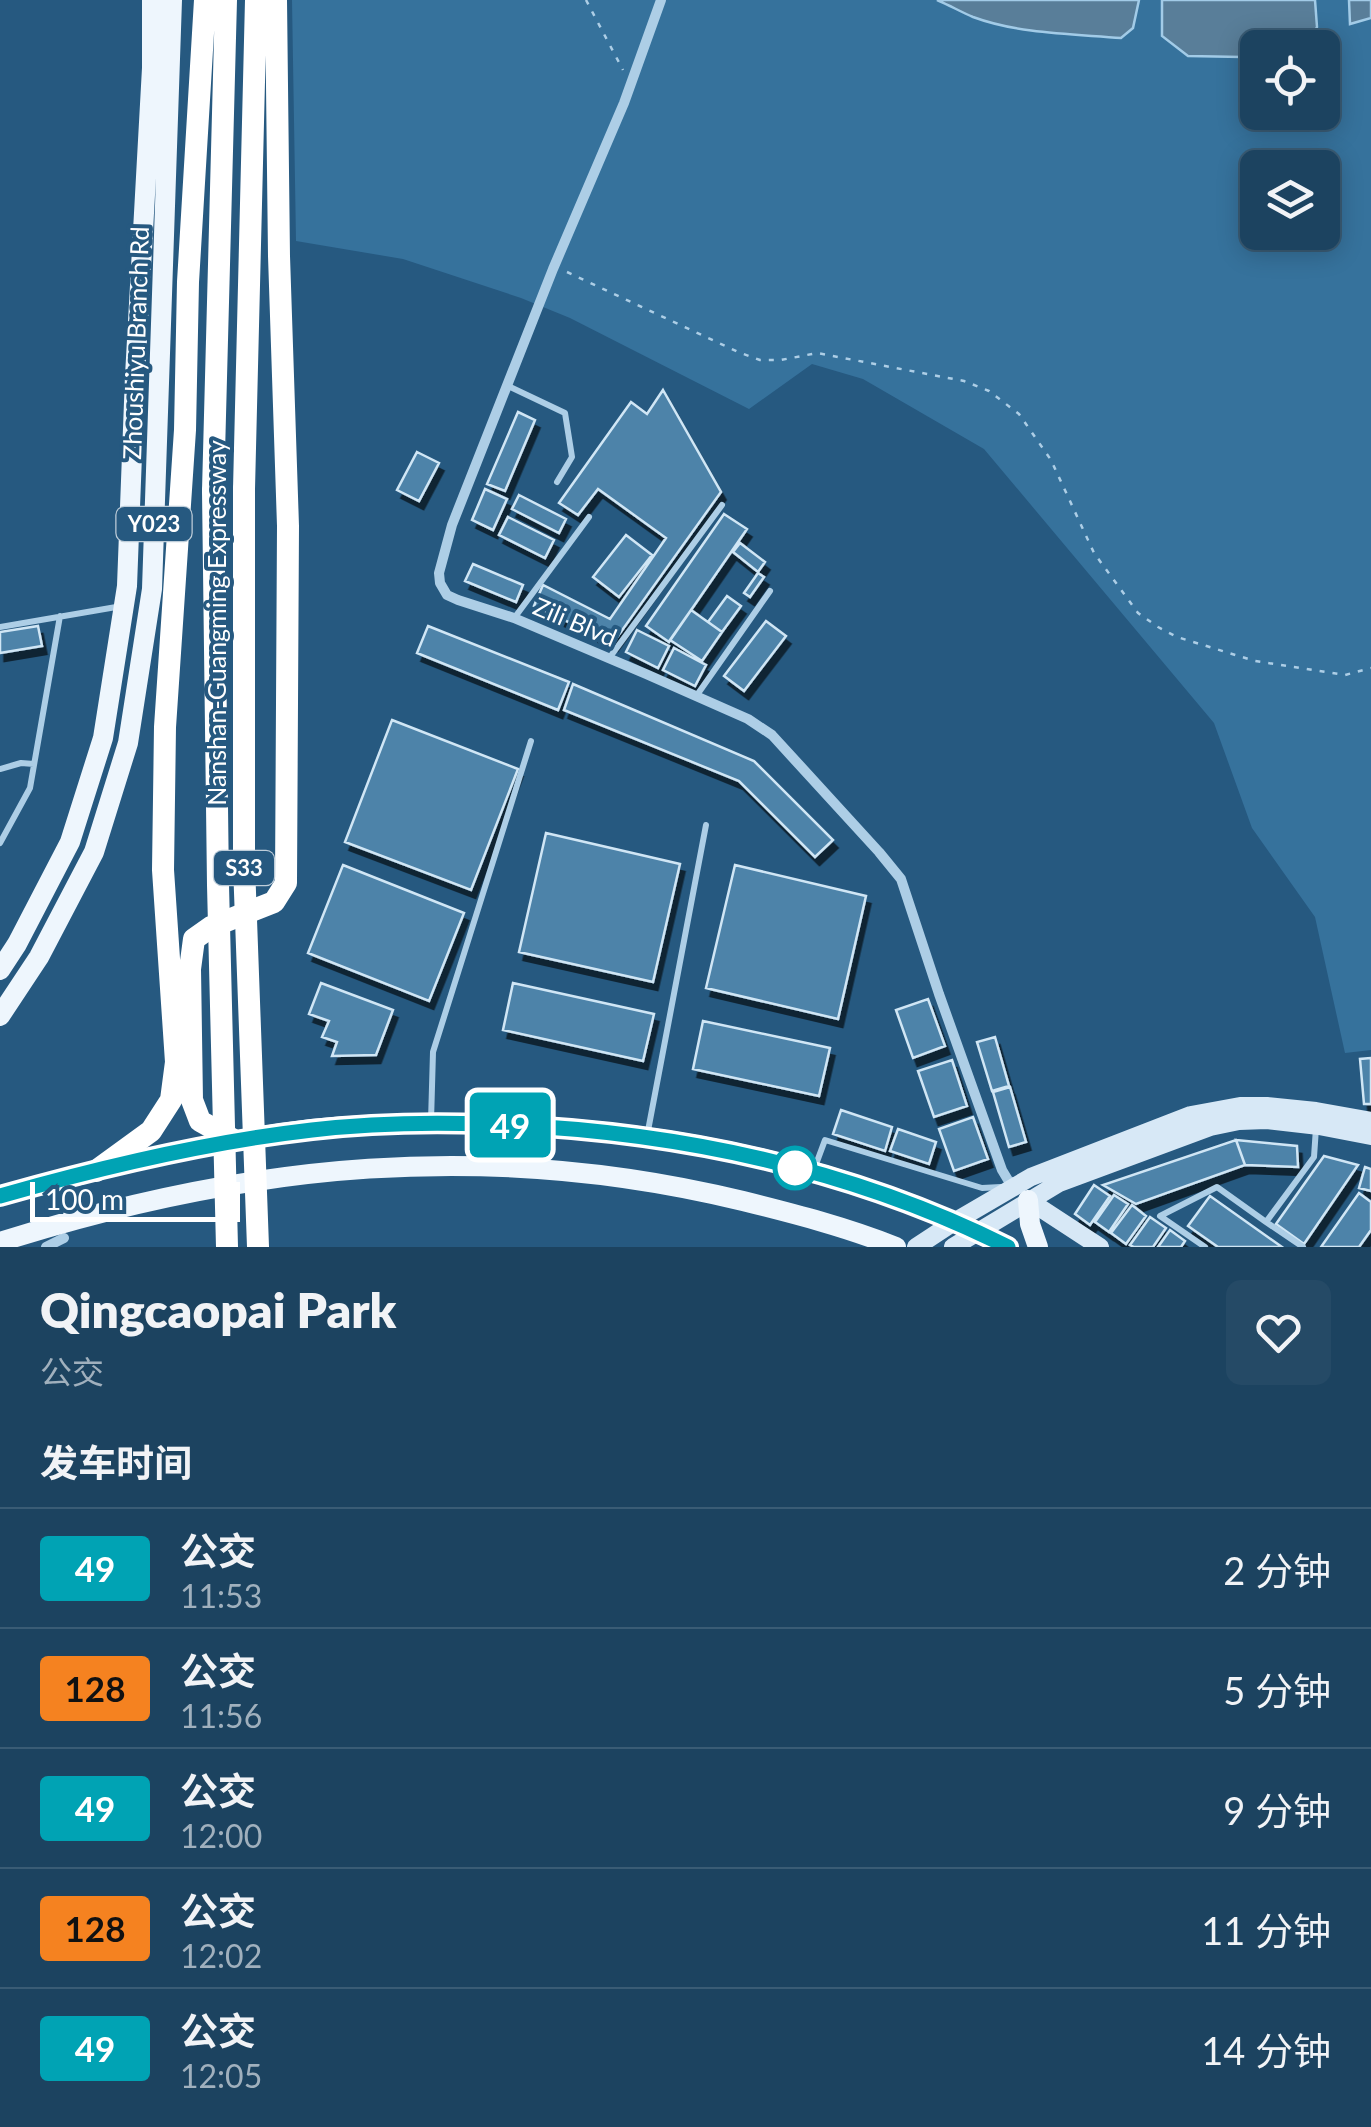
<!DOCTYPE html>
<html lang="zh">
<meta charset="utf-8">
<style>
:root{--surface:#1c4360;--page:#254a66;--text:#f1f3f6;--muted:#a0b0bd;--line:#3a5c75}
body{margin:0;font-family:Lato,"Noto Sans SC",sans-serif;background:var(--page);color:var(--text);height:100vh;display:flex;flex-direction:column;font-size:38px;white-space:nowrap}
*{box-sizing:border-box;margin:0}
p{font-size:32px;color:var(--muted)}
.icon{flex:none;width:55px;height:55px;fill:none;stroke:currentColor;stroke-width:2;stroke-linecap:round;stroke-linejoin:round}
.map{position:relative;height:1247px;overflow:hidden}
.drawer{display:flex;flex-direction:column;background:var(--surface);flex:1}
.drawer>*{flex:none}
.badge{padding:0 20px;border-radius:8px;font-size:35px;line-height:65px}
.buttons{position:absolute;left:1240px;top:30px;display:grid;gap:20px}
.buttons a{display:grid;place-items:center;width:100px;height:100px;border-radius:15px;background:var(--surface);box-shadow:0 5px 25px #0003,0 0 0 2px var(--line);font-size:50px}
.scale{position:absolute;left:30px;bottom:25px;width:210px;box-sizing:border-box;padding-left:10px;border:5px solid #fff;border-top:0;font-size:28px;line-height:35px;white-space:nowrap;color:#fff;-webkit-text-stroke:8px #265980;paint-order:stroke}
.map>.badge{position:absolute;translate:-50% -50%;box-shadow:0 0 0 5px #fff}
h2{padding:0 40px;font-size:38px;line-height:90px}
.round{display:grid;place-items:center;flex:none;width:105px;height:105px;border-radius:15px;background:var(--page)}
.overview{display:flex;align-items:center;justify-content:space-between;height:170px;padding:0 40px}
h1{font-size:48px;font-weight:800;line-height:75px}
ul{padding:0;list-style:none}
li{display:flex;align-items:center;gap:30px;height:120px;padding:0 40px;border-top:2px solid var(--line)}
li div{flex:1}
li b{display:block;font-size:38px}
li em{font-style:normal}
li .badge{min-width:110px;font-weight:700;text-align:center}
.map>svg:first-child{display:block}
</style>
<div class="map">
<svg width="1371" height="1247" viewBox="0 0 1371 1247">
<defs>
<filter id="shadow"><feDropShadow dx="4.5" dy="8" stdDeviation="0" flood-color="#0009"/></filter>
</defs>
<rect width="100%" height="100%" fill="#265980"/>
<!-- green -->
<path fill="#36729c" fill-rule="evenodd" d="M292,0h645c12,5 24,12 36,16 46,18 99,18 147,22l17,-27 2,-11h23v36l26,20 54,1 15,-3 1,58h64v-64l-21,-1 7,-2 9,-18 -2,-27h34l2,24 20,-6v1032l-26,3 -30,-136 -63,-89 -38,-105 -230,-274 -121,-70 -51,-15 -63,45 -179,-91 -49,-20 -118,-39 -107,-18zM1258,168h64v64h-64z"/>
<!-- water -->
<path fill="#597e99" stroke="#a2cbe7" stroke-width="2.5" d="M937,0h202l-6,28 -12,10c-48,-4 -102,-4 -148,-21 -12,-5 -24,-12 -36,-17z
M1162,0h153l2,27 -10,18 -6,3h-43l-1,6 -15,3 -54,-1 -26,-20z
M1349,0h22v18l-21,6z"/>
<!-- building -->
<path fill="#4e83a9" stroke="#d0e6f5" stroke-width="2.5" filter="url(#shadow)" d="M663,390l58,102 -108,151 -79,-37 9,-21 67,34 56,-81 -68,-49 -20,26 -19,-12 72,-101 16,12z
M518,412l17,8 -30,71 -18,-7z
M417,452l22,11 -20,38 -22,-11z
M485,489l22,10 -14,31 -21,-10z
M519,495l47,24 -7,14 -47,-24z
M724,514l23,15 -78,113 -23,-16z
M508,517l46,23 -9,18 -46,-23z
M626,535l26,20 -33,42 -26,-20z
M740,543l25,19 -7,10 -25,-20z
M473,564l50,21 -7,17 -51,-21z
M758,573l6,4 -14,20 -6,-4z
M727,596l14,10 -19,26 -14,-10z
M691,610l31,22 -20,29 -32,-21z
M766,621l20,15 -42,55 -20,-15z
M38,626l4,20 -42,7v-21z
M428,626l141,56 -11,28 -141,-57z
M637,630l32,16 -11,22 -32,-16z
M674,648l32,17 -11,21 -32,-16z
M573,684l181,77 79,79 -18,17 -76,-76 -175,-71z
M392,720l126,49 -47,121 -126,-48z
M546,833l134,31 -27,118 -134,-30z
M343,865l121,48 -35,88 -121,-48z
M735,865l131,31 -28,123 -132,-31z
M321,983l72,27 -17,45 -44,1 5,-14 -15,-5 7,-16 -20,-7z
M513,983l141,31 -11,47 -140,-31z
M928,999l17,47 -32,12 -17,-48z
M703,1021l127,27 -11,48 -126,-27z
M995,1037l14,49 -17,5 -15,-49z
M1371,1058v46h-7l-4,-45z
M952,1060l15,46 -33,11 -16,-46z
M1010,1087l16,55 -17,5 -16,-55z
M841,1110l51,17 -7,24 -52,-17z
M973,1117l15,42 -34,12 -15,-42z
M898,1129l38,13 -7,22 -39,-13z
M1236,1140l61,6 1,21 -53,-2z
M1236,1140l9,25 -109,39 -33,-19z
M1324,1156l34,9 -54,79 -28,-20z
M1365,1167l6,2v22l-12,-3z
M1094,1185l16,11 -20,29 -15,-11z
M1359,1193l12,9v28l-12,17h-38z
M1114,1195l14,9 -19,28 -14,-10z
M1210,1196l72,51h-64l-30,-21z
M1132,1205l14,11 -20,28 -15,-11z
M1150,1217l16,11 -13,19h-19l-4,-2z
M1170,1230l15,11 -4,6h-23z"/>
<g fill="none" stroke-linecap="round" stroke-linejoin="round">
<!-- path -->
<path stroke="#adcee6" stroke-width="2.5" stroke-dasharray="5 8" stroke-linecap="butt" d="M586,0l37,70
M567,272l171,80 22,8h21l36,-7 147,28 25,10 30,23 32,46 43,93 44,60 20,14 19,10 78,24 90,14 26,-7"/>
<!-- lane -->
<path stroke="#adcee6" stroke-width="6" d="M508,386l57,27 7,44 -15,25
M515,617l74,-100
M0,627l122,-21
M610,657l112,-152
M697,695l73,-104
M0,769l21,-6 13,1
M0,843l30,-55 30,-172
M431,1121l2,-69 98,-311
M647,1136l59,-311
M815,1167l10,-27 157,48 19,-1
M1205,1247l-45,-31 57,-29 49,35
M1303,1247l-37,-25 48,-65 2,-29"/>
<!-- street -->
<path stroke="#adcee6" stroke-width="10" d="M661,0l-37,103 -71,166 -101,256 -13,48 1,10 7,12 11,5 56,18 132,56 102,45 24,16 107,117 22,27 38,115 63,176 6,10 11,8
M46,1247l18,-9"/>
<!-- secondary -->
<path stroke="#d7e8f6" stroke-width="18" d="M1028,1200l72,47
M916,1247l38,-25 77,-45 160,-62 49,-9h27l49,5 55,10
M953,1247l106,-64 151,-56 29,-6 28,-1 52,6 52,10"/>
<!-- primary -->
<path stroke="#eef6fd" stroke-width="20" d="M0,970l17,-26 53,-102 33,-104 24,-152 8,-210 17,-308v-68
M0,1016l39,-59 55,-105 34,-109 24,-154 20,-589
M0,1196c102,-29 207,-54 312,-67 58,-6 116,-6 175,-5 180,5 359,42 521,123
M1028,1200l2,24 8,23
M0,1242c248,-79 488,-103 743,-41 52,13 103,26 153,46"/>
<!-- highway -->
<path stroke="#fff" stroke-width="22" d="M244,489l12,-489
M213,491l13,-491
M234,1140l-34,-19 -8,-21 -2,-131 4,-30 17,-12 63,-25 12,-19 2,-357 -9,-270 -3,-256
M96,1171l55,-40 20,-31 5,-38 -13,-192 2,-143 20,-297 3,-148 17,-282"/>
<!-- highway-bridge -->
<path stroke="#fff" stroke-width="22" d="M244,489v376l14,382
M213,491l5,394 9,362"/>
</g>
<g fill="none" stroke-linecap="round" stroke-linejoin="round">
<defs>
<path id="line" d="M0,1196c102,-29 207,-54 312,-66 58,-7 116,-8 175,-6 180,6 359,42 521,123"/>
</defs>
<!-- line casing -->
<use href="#line" stroke="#fff" stroke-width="22"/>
<!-- line -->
<use href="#line" stroke="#00a3b4" stroke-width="15"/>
</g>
<!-- markers -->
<circle fill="#fff" stroke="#00a3b4" stroke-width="5" cx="795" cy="1168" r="20"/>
<g text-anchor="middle" stroke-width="8" stroke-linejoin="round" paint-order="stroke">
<!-- shield labels -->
<g fill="#265980" stroke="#becdd9" stroke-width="2.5">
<rect x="116.5" y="507" width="75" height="34" rx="8"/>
<rect x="214" y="851" width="60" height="34" rx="8"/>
</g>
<g font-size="22" font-weight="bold" fill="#fff">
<text x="154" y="532">Y023</text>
<text x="244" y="876">S33</text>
</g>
<!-- street labels -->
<g font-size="25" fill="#fff" stroke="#265980">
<text transform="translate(136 343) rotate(-88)" y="9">Zhoushiyu Branch Rd</text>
<text transform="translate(575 622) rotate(23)" y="9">Zili Blvd</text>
<text transform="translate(217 623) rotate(-90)" y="9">Nanshan-Guangming Expressway</text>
</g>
</g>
</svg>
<div class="buttons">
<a><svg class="icon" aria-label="locate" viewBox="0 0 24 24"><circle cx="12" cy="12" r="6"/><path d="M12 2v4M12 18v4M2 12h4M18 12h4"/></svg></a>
<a><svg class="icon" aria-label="layers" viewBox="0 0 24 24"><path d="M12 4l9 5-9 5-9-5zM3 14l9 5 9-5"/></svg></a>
</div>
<div class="scale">100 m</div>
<b class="badge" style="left:510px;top:1125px;background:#00a3b4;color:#fff">49</b>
</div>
<section class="drawer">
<div class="overview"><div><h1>Qingcaopai Park</h1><p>公交</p></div><a class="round"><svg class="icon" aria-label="heart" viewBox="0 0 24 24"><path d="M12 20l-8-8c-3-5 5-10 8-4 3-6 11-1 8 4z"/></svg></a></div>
<h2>发车时间</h2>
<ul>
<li><span class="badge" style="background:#00a3b4;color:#fff">49</span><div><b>公交</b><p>11:53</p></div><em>2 分钟</em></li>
<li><span class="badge" style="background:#f58220;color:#111">128</span><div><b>公交</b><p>11:56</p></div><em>5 分钟</em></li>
<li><span class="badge" style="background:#00a3b4;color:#fff">49</span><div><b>公交</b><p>12:00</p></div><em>9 分钟</em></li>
<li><span class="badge" style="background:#f58220;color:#111">128</span><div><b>公交</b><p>12:02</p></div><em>11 分钟</em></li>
<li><span class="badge" style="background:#00a3b4;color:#fff">49</span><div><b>公交</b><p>12:05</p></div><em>14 分钟</em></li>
</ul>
</section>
